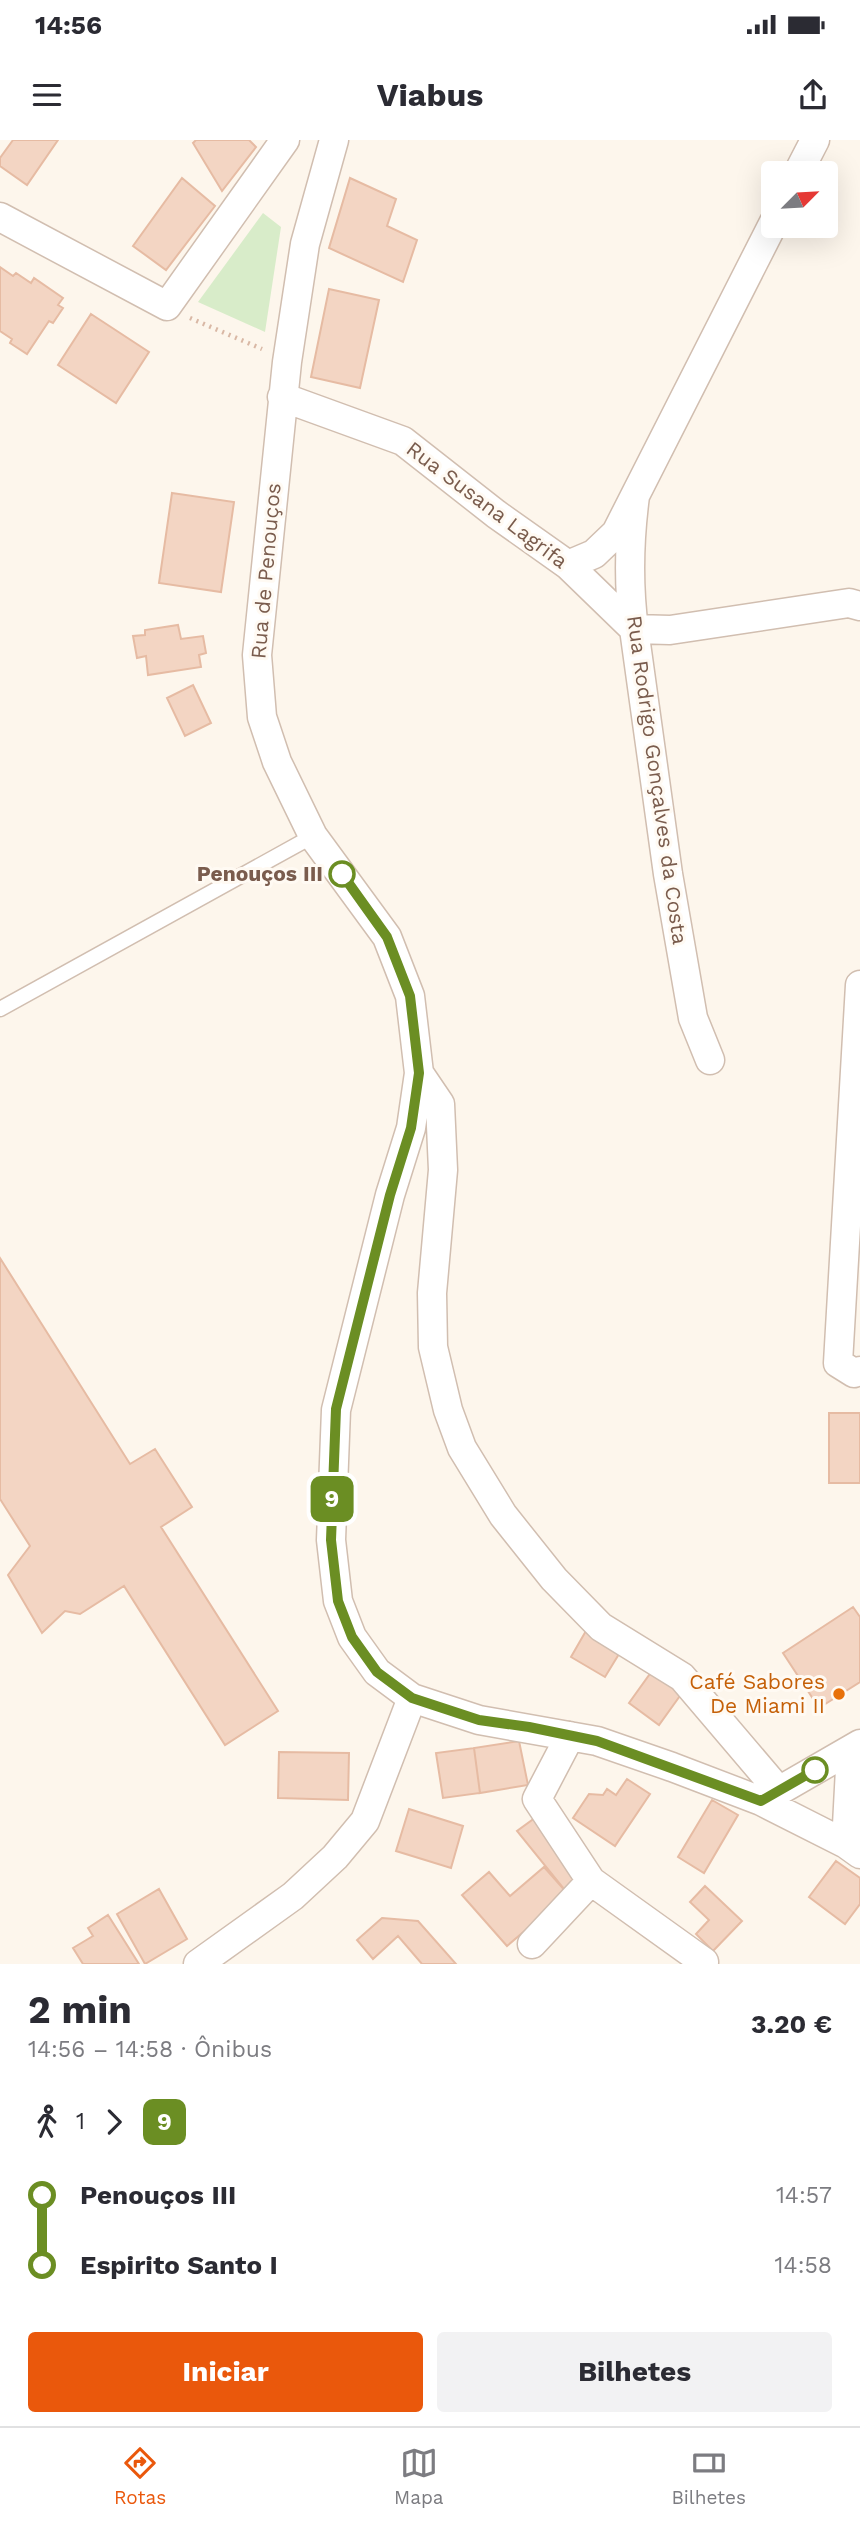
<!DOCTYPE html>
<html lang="pt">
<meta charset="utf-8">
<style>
:root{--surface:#fff;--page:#f2f2f3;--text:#2b2b33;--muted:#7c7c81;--line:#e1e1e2;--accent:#ea580c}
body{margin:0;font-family:"Work Sans",sans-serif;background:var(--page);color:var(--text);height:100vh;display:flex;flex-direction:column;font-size:26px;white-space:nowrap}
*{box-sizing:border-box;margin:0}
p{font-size:23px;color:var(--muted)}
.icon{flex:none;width:38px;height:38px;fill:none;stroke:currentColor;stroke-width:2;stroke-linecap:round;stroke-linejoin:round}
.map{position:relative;height:1824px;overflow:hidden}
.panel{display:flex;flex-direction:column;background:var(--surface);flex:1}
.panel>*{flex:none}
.badge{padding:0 14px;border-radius:10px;font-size:24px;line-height:46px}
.needle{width:46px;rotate:66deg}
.controls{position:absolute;left:761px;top:21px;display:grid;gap:14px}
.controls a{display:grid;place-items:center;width:77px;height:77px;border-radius:7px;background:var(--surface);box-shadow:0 7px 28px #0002;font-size:35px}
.map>.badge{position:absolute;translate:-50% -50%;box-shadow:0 0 0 4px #fff}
.legs{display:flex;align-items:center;gap:10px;height:77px;padding:0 28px;font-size:23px}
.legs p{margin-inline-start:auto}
.head{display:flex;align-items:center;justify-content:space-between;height:119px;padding:0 28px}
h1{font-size:38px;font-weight:700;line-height:52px}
.primary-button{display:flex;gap:14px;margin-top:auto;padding:14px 28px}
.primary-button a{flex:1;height:80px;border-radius:7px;background:var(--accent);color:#fff;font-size:28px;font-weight:700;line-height:80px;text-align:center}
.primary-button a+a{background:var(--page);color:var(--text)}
ul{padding:0 28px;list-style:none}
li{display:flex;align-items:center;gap:24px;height:70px;font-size:26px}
li i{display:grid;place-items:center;width:10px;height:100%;margin:0 9px;background:currentColor}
li i::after{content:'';width:18px;height:18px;margin:-9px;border:5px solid;border-radius:50%;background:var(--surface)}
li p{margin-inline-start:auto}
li:first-child i{background:linear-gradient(#0000 50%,currentColor 0)}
li:last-child i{background:linear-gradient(currentColor 50%,#0000 0)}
.status{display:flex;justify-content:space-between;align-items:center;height:49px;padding:0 35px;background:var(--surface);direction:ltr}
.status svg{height:19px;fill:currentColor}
header{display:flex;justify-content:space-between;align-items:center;height:91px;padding:0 28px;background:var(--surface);font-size:32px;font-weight:700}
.tabs{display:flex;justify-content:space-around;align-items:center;height:98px;border-top:2px solid var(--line);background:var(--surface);font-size:19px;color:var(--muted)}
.tabs a{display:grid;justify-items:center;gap:4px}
.tabs .selected{color:var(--accent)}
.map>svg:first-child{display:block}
</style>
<div class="status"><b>14:56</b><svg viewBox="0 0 49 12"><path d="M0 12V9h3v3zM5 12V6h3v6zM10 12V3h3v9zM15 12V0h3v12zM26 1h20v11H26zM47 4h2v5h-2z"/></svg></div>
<header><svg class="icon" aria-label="menu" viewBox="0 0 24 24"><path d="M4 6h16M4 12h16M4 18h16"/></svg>Viabus<svg class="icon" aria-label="share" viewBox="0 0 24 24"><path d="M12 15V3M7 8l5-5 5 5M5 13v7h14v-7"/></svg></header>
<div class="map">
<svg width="860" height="1824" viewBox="0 0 860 1824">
<rect width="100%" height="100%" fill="#fdf6ec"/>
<!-- green -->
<path fill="#d8ecc9" d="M263,73l18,14 -16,105 -67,-30z"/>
<!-- building -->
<path fill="#f3d5c3" stroke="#e6bba3" stroke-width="2" d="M13,0h45l-31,45 -27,-19v-8z
M196,0h53l7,7 -34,44 -29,-48z
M182,38l33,28 -49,64 -33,-24z
M350,38l46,21 -9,27 30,14 -14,42 -74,-34z
M0,127l13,9 3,-3 15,10 3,-5 29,20 -5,7 5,3 -10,15 -4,-2 -22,33 -17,-11 2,-4 -12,-8z
M329,149l50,11 -19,88 -49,-11z
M91,174l58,38 -33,51 -58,-38z
M172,353l62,9 -13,90 -62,-9z
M178,485l3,14 22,-3 3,17 -7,2 2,12 -53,8 -2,-19 -9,2 -4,-22 12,-1v-5z
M193,545l18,38 -26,13 -18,-38z
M0,1118l130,206 25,-15 37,58 -31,20 117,184 -53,34 -101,-159 -44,28 -15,-3 -23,22 -34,-58 22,-29 -30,-47z
M829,1273h31v70h-31z
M853,1467l7,10v65l-41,26 -36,-55z
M587,1489l35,20 -17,28 -34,-20z
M652,1531l30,22 -23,32 -30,-22z
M519,1601l9,44 -48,8 -6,-45z
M474,1608l6,45 -37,5 -7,-45z
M279,1612l70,1 -1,47 -70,-2z
M627,1639l23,15 -35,52 -42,-28 16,-24 14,1 4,-6 9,6z
M712,1660l26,15 -34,58 -26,-16z
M409,1669l54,17 -12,42 -55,-17z
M539,1675l45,63 -16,16 -51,-63z
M836,1721l24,17v26l-15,20 -36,-27z
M544,1727l24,27 -61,52 -45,-51 27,-23 21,24z
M705,1746l37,35 -29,30 -17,-17 13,-14 -19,-18z
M159,1749l28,50 -42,25 -28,-50z
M108,1775l31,49h-56l-10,-16 20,-12 -5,-8z
M382,1778l36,3 38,43h-34l-24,-28 -25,23 -16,-19z"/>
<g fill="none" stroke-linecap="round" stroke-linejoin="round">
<defs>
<path id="lane" d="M0,869l313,-173"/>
<path id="street" d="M334,0l-29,104 -18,118 -30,293 5,62 15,45 36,74 74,101 23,59 9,77 -8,55 -21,67 -54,215 -5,130 7,61 14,36 25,35 35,26 67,22 118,21 75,26 89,34 85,43 14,10
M798,33l17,-33
M0,77l167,89 118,-166
M282,257l121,44 93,73 72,51 66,64
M635,356c-6,45 -7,88 -1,133l34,245 25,144 17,42
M568,425l26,-11 22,-21 158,-311
M634,489l36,1 179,-27 11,3
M860,845l-22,378 16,10 6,-2
M419,933l21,31 3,66 -11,123 1,54 15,63 14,38 41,67 51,64 47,48 81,50 97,114
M763,1660l97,-56
M846,1704l5,-94
M591,1741l113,81
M532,1804l59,-63 -54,-82 33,-63
M198,1824l95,-68 42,-39 30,-36 47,-123"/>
</defs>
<!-- lane casing -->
<use href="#lane" stroke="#d1beb0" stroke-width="17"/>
<!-- street casing -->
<use href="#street" stroke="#d1beb0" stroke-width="31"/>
<!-- path -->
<path stroke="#d9b8a5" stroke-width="4.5" stroke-dasharray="2 5" stroke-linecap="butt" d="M190,178l72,31"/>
<!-- lane -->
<use href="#lane" stroke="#fff" stroke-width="14"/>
<!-- street -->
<use href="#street" stroke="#fff" stroke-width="28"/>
</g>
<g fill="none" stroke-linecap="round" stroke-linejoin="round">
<defs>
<path id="line-1" d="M342,734l45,63 23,59 9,77 -8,55 -21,67 -54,214 -5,131 7,61 14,36 25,35 35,26 67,22 50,7 68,14 164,60 54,-31"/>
</defs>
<!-- line-1 casing -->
<use href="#line-1" stroke="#fff" stroke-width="16"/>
<!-- line-1 -->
<use href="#line-1" stroke="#6b8e23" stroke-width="10"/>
</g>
<!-- markers -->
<g fill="#fff" stroke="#6b8e23" stroke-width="3.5">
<circle cx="342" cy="734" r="12"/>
<circle cx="815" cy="1630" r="12"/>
</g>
<circle fill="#e8710a" stroke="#fffaf3" stroke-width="2.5" cx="839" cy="1554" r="7"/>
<g text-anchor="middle" stroke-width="6" stroke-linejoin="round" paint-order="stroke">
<!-- street labels -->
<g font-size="21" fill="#7a5c4d" stroke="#fffaf3">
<text transform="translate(487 365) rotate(37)" y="7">Rua Susana Lagrifa</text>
<text transform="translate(266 431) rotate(-85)" y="7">Rua de Penouços</text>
<text transform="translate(657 640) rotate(82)" y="7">Rua Rodrigo Gonçalves da Costa</text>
</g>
<!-- stop labels -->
<g font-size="21" font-weight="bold" fill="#7a5c4d" stroke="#fffaf3" text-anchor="end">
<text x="323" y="741">Penouços III</text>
</g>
<!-- food labels -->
<g font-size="21" fill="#c56008" stroke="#fffaf3" text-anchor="end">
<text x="825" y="1549">Café Sabores<tspan x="825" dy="24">De Miami II</tspan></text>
</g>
</g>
</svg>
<div class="controls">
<a><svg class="needle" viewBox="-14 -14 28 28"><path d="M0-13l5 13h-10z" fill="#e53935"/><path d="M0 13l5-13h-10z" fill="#7c7c81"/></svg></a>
</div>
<b class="badge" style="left:332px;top:1359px;background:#6b8e23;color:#fff">9</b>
</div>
<section class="panel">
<div class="head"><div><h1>2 min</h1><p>14:56 – 14:58 · Ônibus</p></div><b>3.20 €</b></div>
<div class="legs"><svg class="icon" aria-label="walk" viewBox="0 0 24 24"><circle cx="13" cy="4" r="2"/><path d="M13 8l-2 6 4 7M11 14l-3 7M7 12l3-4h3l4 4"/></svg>1<svg class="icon" aria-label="forward" viewBox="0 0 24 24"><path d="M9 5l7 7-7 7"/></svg><b class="badge" style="background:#6b8e23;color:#fff">9</b></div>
<ul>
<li><i style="color:#6b8e23"></i><b>Penouços III</b><p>14:57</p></li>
<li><i style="color:#6b8e23"></i><b>Espirito Santo I</b><p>14:58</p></li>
</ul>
<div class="primary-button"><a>Iniciar</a><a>Bilhetes</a></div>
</section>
<nav class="tabs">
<a class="selected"><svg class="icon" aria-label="directions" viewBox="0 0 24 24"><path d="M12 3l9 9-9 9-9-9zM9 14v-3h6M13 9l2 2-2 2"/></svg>Rotas</a>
<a><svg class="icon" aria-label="map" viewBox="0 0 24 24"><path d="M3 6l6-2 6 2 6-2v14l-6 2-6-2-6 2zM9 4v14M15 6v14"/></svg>Mapa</a>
<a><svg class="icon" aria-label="tickets" viewBox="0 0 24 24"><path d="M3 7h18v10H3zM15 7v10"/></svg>Bilhetes</a>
</nav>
